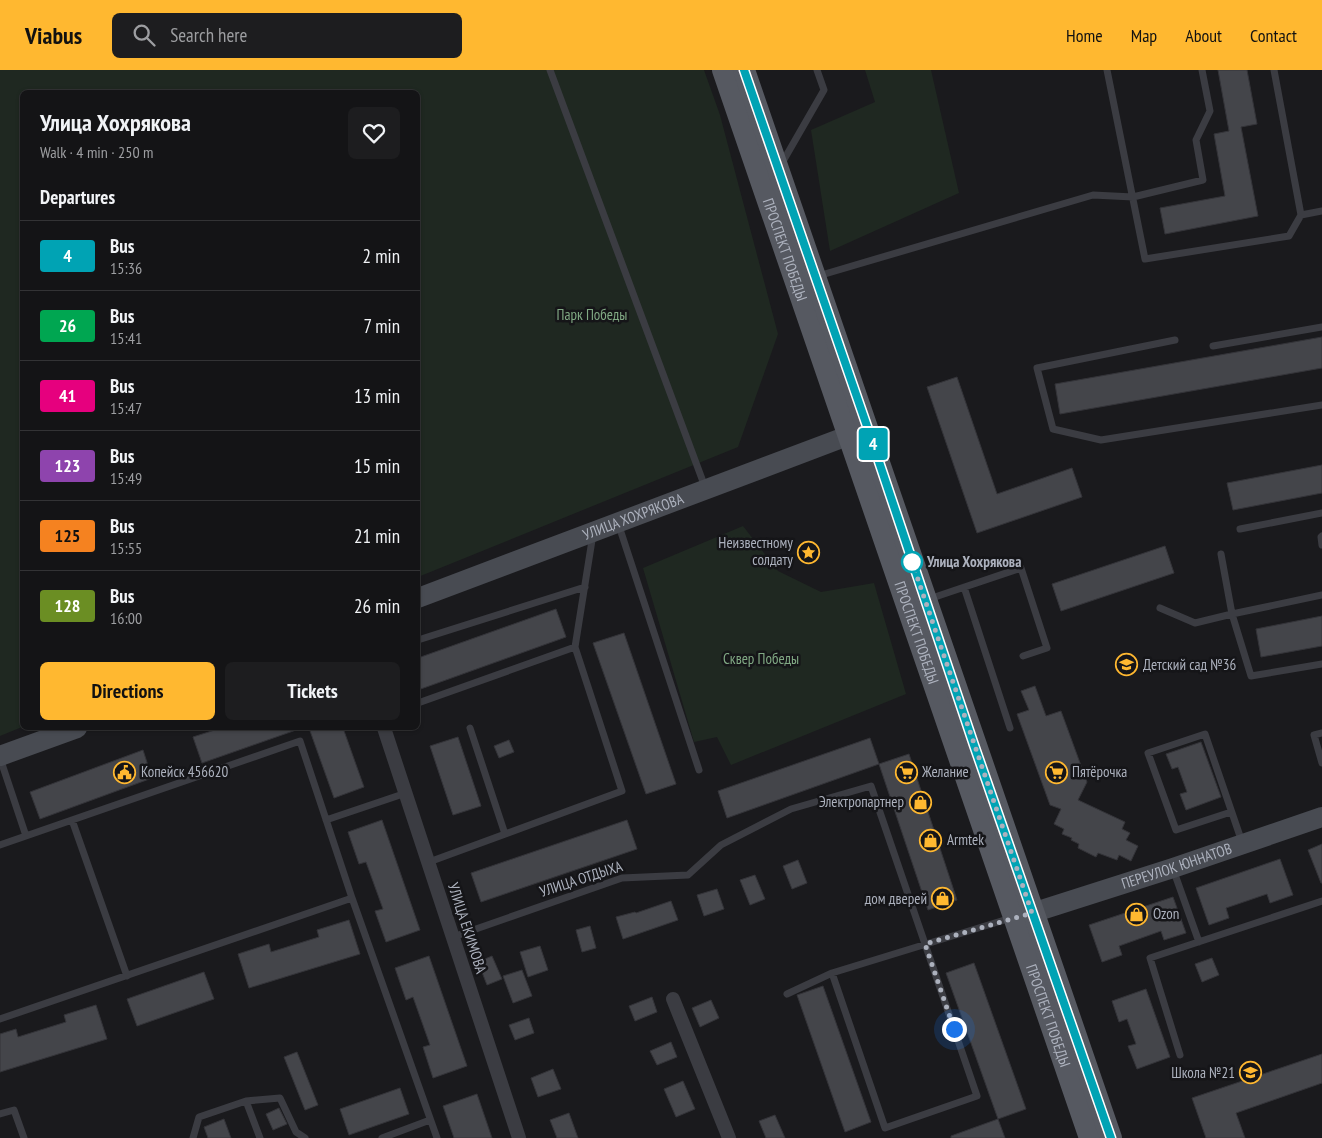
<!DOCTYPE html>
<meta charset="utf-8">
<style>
:root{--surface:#141416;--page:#1d1d1f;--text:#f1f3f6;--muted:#9d9ea1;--line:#333335;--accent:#ffb830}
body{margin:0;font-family:"PT Sans Narrow",sans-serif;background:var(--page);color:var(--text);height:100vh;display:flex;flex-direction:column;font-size:19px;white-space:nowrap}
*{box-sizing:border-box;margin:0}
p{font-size:16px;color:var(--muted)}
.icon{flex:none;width:28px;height:28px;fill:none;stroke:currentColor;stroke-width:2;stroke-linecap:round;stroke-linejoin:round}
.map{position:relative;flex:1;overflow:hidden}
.sheet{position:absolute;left:20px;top:20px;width:400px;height:640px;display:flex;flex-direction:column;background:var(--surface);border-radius:8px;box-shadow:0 1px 4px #0004,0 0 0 1px var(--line)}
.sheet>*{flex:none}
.badge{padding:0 10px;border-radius:4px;font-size:18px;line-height:32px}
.you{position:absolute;width:25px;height:25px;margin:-12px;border:4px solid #fff;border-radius:50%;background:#1a73e8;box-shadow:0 0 0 8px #1a73e833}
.map>.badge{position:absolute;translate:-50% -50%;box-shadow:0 0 0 2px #fff}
h2{padding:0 20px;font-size:19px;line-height:45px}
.round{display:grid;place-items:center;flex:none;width:52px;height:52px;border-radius:8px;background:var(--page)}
.summary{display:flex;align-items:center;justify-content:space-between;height:85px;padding:0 20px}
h1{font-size:24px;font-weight:800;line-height:38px}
.action{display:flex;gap:10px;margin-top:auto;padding:10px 20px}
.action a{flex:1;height:58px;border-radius:8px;background:var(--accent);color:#111;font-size:20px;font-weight:800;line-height:58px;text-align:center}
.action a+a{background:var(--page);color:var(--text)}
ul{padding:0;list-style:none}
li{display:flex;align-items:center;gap:15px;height:70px;padding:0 20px;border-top:1px solid var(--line)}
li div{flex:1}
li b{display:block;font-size:19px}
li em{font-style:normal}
li .badge{min-width:55px;font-weight:700;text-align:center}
header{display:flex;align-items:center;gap:30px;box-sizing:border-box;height:70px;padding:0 25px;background:var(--accent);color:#111}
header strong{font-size:24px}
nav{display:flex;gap:28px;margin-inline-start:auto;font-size:18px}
.search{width:350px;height:45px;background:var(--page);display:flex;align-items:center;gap:12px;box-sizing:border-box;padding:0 18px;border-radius:8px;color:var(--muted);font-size:19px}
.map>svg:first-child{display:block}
</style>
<header>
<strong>Viabus</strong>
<div class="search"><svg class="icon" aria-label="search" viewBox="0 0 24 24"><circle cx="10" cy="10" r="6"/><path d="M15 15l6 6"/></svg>Search here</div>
<nav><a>Home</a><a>Map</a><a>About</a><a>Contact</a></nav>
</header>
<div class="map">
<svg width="1322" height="1068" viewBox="0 0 1322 1068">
<rect width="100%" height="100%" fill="#1a1a1d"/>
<!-- green -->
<path fill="#1f2821" d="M0,0h704l16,45 58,219 -40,113 -320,130v-485h-396v635l-22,9z
M865,0h66l28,123 -129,58 -19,-121 64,-28z
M743,456l35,45 43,21 53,-9 32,111 -175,71 -14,-28 -23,5 -51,-174z"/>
<!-- building -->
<path fill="#44454a" stroke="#343439" d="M1218,0h29l10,54 -16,3 17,89 -93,18 -5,-26 65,-12 -11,-62 15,-3z
M1322,267v31l-262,46 -5,-30z
M957,307l40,117 75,-26 10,29 -105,36 -50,-146z
M1322,395v28l-89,17 -6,-27z
M1165,476l9,27 -113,38 -9,-27z
M556,539l10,28 -148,53v-32z
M1322,546v30l-61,11 -5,-28z
M624,563l52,151 -30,10 -53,-151z
M1035,616l11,30 15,-5 26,71 -9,18 47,22 -3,7 8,4 -4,7 12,6 -7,15 -12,-6 -2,5 -19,-7 -2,4 -18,-9 1,-4 -8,-4 1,-2 -10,-4 2,-5 -10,-5 7,-15 -11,-4 -33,-91 12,-4 -8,-19z
M221,658h77l1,1 -97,34 -9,-26z
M309,658h34l21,59 -30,11z
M458,667l23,69 -28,9 -23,-69z
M870,668l9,26 -152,54 -9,-27z
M509,670l5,12 -15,6 -5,-12z
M1201,672l20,55 -35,13 -6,-16 7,-2 -9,-25 -6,2 -6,-15z
M143,680l9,28 -112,41 -10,-27z
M909,684l48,146 -29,10 -49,-146z
M382,750l38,110 -34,12 -11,-31 8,-2 -17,-47 -7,2 -11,-32z
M627,750l10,29 -156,53 -10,-29z
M1322,774v39h-1l-13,-33z
M1280,789l13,36 -23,8 -3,-9 -41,14 3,10 -20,7 -13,-37z
M798,790l9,23 -15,6 -9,-23z
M755,805l10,24 -15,6 -10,-25z
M717,819l7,20 -20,7 -7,-21z
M1173,827l13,36 -22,7 -3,-9 -42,15 3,9 -20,7 -13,-37z
M671,831l7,19 -55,19 -7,-22 19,-5 1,1z
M349,850l11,34 -111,34 -11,-34 31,-10 2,8 48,-15 -2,-7z
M590,856l6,22 -14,4 -6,-22z
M540,876l8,24 -20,7 -8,-25z
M429,886l38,110 -34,12 -10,-31 7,-2 -17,-48 -7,3 -11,-32z
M492,886l10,23 -15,6 -9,-23z
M1212,888l7,17 -17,7 -7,-18z
M974,893l52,146 -28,10 -52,-146z
M522,900l10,26 -19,7 -10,-27z
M204,902l10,27 -77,27 -10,-27z
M823,916l48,136 -26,10 -48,-137z
M1146,919l24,68 -33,12 -9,-23 8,-2 -9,-25 -8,3 -7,-21z
M652,927l5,15 -22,9 -6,-15z
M711,930l8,18 -19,9 -8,-19z
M96,935l11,34 -107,33v-38l16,-5 2,8 48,-15 -2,-7z
M529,948l5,15 -19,7 -6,-15z
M671,972l6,15 -20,8 -7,-14z
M297,982l21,53 -13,5 -21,-53z
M1322,984v29l-86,30 9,25h-39l-14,-40z
M553,999l8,20 -23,8 -7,-19z
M683,1011l12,28 -19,8 -12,-28z
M400,1018l9,26 -60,21 -9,-26z
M477,1024l15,44h-38l-11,-32z
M279,1038l8,16 -14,6 -7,-16z
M569,1043l9,25h-21l-7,-18z
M775,1045l10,23h-19l-7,-17z
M224,1049l7,19h-23l-4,-11z
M998,1049l7,19h-54v-2z"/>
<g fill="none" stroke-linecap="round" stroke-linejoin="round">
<!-- lane -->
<path stroke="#3b3c42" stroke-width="7" d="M550,0l155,417
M1107,0l38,189 144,-23 12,-21 21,-4
M1274,0l27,145
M782,93l42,-73 -7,-20
M818,206l275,-81 40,2 70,-17 -7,-40 14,-29 -8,-41
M1175,270l-138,28 16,61 48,11 221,-35
M1213,276l109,-19
M618,453l81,247
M1240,459l82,-16
M1322,466l-1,1 1,8
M964,517l46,141
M1322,525l-90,19 19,62 71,-12
M929,529l92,-31 26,80 -24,8
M1160,538l35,15 37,-9 -11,-60
M418,570l167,-53
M575,577l18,-113
M418,633l157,-56 47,144 -193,71
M470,658l35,106
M1322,663l-8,2 8,28
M0,688l26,78
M1231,742l-55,18 -28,-77 57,-19 37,108
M72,750l55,156
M326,750l80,-27
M0,775l300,-104 52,157 -352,121
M1173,799l26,73
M352,828l85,240
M453,867l169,-59 66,-3 33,-30 70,-36 80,-23 106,310 -92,32 -53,-155
M787,924l45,-21 179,-55
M1180,985l-30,-97 172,-57
M246,1031l14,37
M0,1044l14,-4 10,28
M193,1068l6,-21 47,-16 34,-3 16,34 9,6
M382,1068l48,-18"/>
<!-- street -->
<path stroke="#3b3c42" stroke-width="14" d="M384,658l135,410
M673,929l56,139"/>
<!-- secondary -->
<g stroke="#484b52" stroke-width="20">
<path id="s1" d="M418,528l432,-163"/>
<path d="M0,686l77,-28"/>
<path id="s2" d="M1032,843l141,-45 149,-51"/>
</g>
<!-- primary -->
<g stroke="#565961" stroke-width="22">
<path id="s3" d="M723,0l367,1068"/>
<path d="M744,0c123,356 243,713 367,1068"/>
</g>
</g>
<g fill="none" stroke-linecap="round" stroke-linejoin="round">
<defs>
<path id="line" d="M744,0l124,359 106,316 137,393"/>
</defs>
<!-- line casing -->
<use href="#line" stroke="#fff" stroke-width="11"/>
<!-- line -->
<use href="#line" stroke="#00a3b4" stroke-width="8"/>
<!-- walk -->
<path stroke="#acb1bd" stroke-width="5" stroke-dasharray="0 9" d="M912,492l120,351 -107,31 29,85"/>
</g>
<!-- icons -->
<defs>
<symbol id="sight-ring" viewBox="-11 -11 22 22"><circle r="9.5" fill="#151518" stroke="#ffb830" stroke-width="1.5"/><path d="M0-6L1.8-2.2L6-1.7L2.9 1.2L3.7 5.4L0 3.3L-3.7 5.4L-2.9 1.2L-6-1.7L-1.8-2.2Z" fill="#ffb830"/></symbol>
<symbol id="school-ring" viewBox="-11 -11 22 22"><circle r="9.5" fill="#151518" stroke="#ffb830" stroke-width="1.5"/><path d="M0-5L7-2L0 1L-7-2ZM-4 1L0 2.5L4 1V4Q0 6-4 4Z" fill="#ffb830"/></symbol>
<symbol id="civic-ring" viewBox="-11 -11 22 22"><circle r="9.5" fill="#151518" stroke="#ffb830" stroke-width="1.5"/><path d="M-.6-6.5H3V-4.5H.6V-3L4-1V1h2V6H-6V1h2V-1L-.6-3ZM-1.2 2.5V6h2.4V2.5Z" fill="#ffb830"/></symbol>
<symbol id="supermarket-ring" viewBox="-11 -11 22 22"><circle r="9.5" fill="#151518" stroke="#ffb830" stroke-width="1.5"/><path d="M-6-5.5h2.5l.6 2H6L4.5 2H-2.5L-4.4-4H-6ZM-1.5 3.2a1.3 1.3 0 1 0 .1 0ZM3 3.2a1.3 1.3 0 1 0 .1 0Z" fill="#ffb830"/></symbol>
<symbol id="shop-ring" viewBox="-11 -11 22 22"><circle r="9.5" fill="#151518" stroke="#ffb830" stroke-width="1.5"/><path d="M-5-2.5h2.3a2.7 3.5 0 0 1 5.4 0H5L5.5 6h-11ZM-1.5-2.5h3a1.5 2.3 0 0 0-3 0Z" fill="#ffb830"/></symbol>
</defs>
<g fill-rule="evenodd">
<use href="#sight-ring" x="796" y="470" width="25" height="25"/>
<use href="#school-ring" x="1114" y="582" width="25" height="25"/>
<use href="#civic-ring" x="112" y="690" width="25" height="25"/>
<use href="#supermarket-ring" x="894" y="690" width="25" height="25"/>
<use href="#supermarket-ring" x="1044" y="690" width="25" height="25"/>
<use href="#shop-ring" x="908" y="720" width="25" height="25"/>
<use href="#shop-ring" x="918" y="758" width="25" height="25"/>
<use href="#shop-ring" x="930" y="816" width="25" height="25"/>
<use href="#shop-ring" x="1124" y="832" width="25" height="25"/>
<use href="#school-ring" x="1238" y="990" width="25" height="25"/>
</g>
<!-- markers -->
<circle fill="#fff" stroke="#00a3b4" stroke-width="2.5" cx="912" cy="492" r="10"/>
<g text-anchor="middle" stroke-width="5" stroke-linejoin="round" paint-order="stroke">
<!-- street labels -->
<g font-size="15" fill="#acb1bd" stroke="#151518">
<text dy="5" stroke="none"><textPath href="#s3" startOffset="190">ПРОСПЕКТ ПОБЕДЫ</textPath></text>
<text dy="5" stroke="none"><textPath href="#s1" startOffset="230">УЛИЦА ХОХРЯКОВА</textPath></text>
<text dy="5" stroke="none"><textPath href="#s3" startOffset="595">ПРОСПЕКТ ПОБЕДЫ</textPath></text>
<text dy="5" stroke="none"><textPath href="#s2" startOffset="152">ПЕРЕУЛОК ЮННАТОВ</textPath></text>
<text transform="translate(581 809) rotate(-18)" y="5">УЛИЦА ОТДЫХА</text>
<text transform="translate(467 858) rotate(72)" y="5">УЛИЦА ЕКИМОВА</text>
<text dy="5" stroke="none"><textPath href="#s3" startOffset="1000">ПРОСПЕКТ ПОБЕДЫ</textPath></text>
</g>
<!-- park labels -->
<g font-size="15" fill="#81a984" stroke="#151518">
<text x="592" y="250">Парк Победы</text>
<text x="761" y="594">Сквер Победы</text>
</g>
<!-- poi labels -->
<g font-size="15" fill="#acb1bd" stroke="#151518" text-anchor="start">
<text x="793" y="478" text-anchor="end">Неизвестному<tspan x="793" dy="17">солдату</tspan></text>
<text x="1143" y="600">Детский сад №36</text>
<text x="141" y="707">Копейск 456620</text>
<text x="922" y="707">Желание</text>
<text x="1072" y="707">Пятёрочка</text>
<text x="904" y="737" text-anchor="end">Электропартнер</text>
<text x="947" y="775">Armtek</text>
<text x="927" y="834" text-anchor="end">дом дверей</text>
<text x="1153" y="849">Ozon</text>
<text x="1235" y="1008" text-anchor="end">Школа №21</text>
</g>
<!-- stop labels -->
<g font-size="15" font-weight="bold" fill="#acb1bd" stroke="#151518" text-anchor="start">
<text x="927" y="497">Улица Хохрякова</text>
</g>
</g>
</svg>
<div class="you" style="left:954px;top:959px"></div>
<b class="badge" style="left:873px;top:374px;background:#00a3b4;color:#fff">4</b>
<section class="sheet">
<div class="summary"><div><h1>Улица Хохрякова</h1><p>Walk · 4 min · 250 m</p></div><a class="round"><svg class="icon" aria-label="heart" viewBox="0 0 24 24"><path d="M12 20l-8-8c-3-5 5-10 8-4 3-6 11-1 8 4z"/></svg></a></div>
<h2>Departures</h2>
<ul>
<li><span class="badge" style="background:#00a3b4;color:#fff">4</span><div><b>Bus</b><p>15:36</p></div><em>2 min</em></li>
<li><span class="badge" style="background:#00a651;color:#fff">26</span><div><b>Bus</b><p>15:41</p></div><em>7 min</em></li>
<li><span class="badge" style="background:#e6007e;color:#fff">41</span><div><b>Bus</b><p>15:47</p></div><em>13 min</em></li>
<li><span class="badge" style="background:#8e44ad;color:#fff">123</span><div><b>Bus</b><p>15:49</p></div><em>15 min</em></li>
<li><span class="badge" style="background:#f58220;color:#111">125</span><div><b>Bus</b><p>15:55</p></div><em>21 min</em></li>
<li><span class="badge" style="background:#6b8e23;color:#fff">128</span><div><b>Bus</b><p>16:00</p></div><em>26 min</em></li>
</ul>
<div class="action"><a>Directions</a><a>Tickets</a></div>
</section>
</div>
